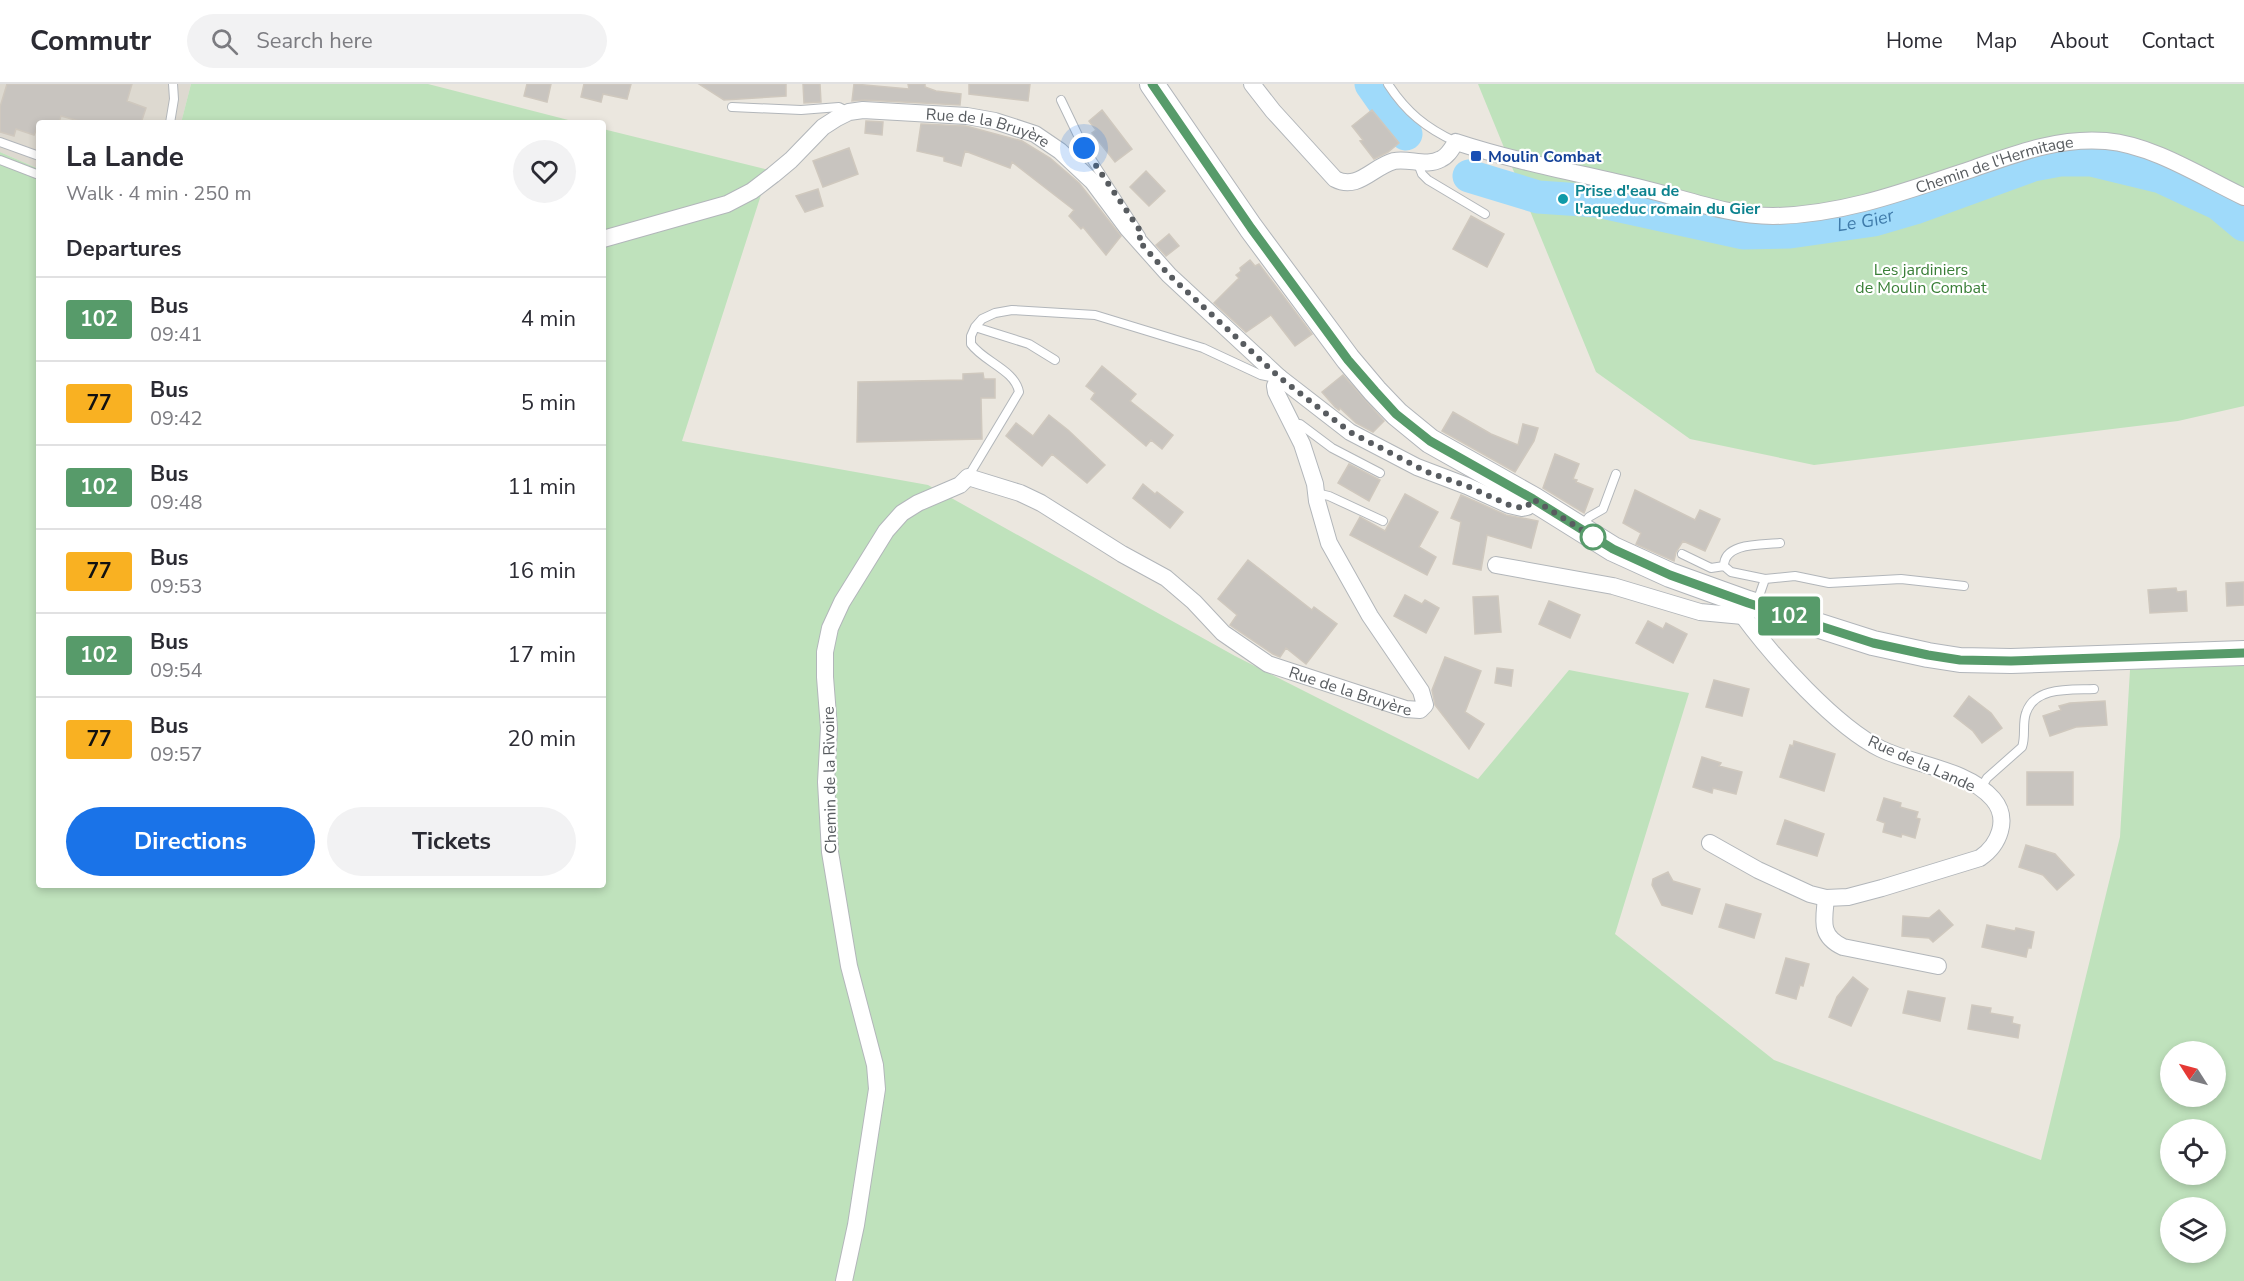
<!DOCTYPE html>
<meta charset="utf-8">
<style>
:root{--surface:#fff;--page:#f2f2f3;--text:#2b2b33;--muted:#7c7c81;--line:#e1e1e2;--accent:#1a73e8}
body{margin:0;font-family:"Nunito Sans",sans-serif;background:var(--page);color:var(--text);height:100vh;display:flex;flex-direction:column;font-size:22px;white-space:nowrap}
*{box-sizing:border-box;margin:0}
p{font-size:20px;color:var(--muted)}
.icon{flex:none;width:33px;height:33px;fill:none;stroke:currentColor;stroke-width:2;stroke-linecap:round;stroke-linejoin:round}
.map{position:relative;flex:1;overflow:hidden}
.panel{position:absolute;left:36px;top:36px;width:570px;height:768px;display:flex;flex-direction:column;background:var(--surface);border-radius:6px;box-shadow:0 3px 9px #0003}
.panel>*{flex:none}
.badge{padding:0 12px;border-radius:4px;font-size:21px;line-height:39px}
.needle{width:39px;rotate:306deg}
.buttons{position:absolute;left:2160px;top:957px;display:grid;gap:12px}
.buttons a{display:grid;place-items:center;width:66px;height:66px;border-radius:50%;background:var(--surface);box-shadow:0 3px 9px #0003;font-size:30px}
.you{position:absolute;width:30px;height:30px;margin:-15px;border:4px solid #fff;border-radius:50%;background:#1a73e8;box-shadow:0 0 0 9px #1a73e833}
.map>.badge{position:absolute;translate:-50% -50%;box-shadow:0 0 0 3px #fff}
h2{padding:0 30px;font-size:22px;line-height:54px}
.round{display:grid;place-items:center;flex:none;width:63px;height:63px;border-radius:32px;background:var(--page)}
.head{display:flex;align-items:center;justify-content:space-between;height:102px;padding:0 30px}
h1{font-size:28px;font-weight:700;line-height:45px}
.action{display:flex;gap:12px;margin-top:auto;padding:12px 30px}
.action a{flex:1;height:69px;border-radius:36px;background:var(--accent);color:#fff;font-size:24px;font-weight:700;line-height:69px;text-align:center}
.action a+a{background:var(--page);color:var(--text)}
ul{padding:0;list-style:none}
li{display:flex;align-items:center;gap:18px;height:84px;padding:0 30px;border-top:2px solid var(--line)}
li div{flex:1}
li b{display:block;font-size:22px}
li em{font-style:normal}
li .badge{min-width:66px;font-weight:700;text-align:center}
header{display:flex;align-items:center;gap:36px;box-sizing:border-box;height:84px;padding:0 30px;background:var(--surface);border-bottom:2px solid var(--line)}
header strong{font-size:28px}
nav{display:flex;gap:33px;margin-inline-start:auto;font-size:21px}
.search{width:420px;height:54px;background:var(--page);display:flex;align-items:center;gap:15px;box-sizing:border-box;padding:0 21px;border-radius:33px;color:var(--muted);font-size:22px}
.map>svg:first-child{display:block}
</style>
<header>
<strong>Commutr</strong>
<div class="search"><svg class="icon" aria-label="search" viewBox="0 0 24 24"><circle cx="10" cy="10" r="6"/><path d="M15 15l6 6"/></svg>Search here</div>
<nav><a>Home</a><a>Map</a><a>About</a><a>Contact</a></nav>
</header>
<div class="map">
<svg width="2244" height="1197" viewBox="0 0 2244 1197">
<rect width="100%" height="100%" fill="#ebe7df"/>
<!-- education -->
<path fill="#ddd9d0" d="M0,0h191l-10,39h-142v46l-39,-17z"/>
<!-- green -->
<path fill="#bfe2bc" fill-rule="evenodd" d="M191,0h237l152,39h-399z
M1478,0h766v322l-66,15 -364,44 -124,-26 -94,-67z
M603,45l166,41 -87,271 246,44 307,171 243,123 91,-109 120,23 -74,241 159,126 267,100 79,-323 10,-167 66,-7 48,3v615h-2244v-1129l39,17v716h564zM2170,968h46v44h-46zM2170,1046h46v44h-46zM2170,1124h46v44h-46z"/>
<g fill="none" stroke-linecap="round" stroke-linejoin="round">
<!-- river -->
<g stroke="#9fdafa" stroke-width="33">
<path d="M1371,0l35,50"/>
<path id="s1" d="M1469,92l69,21 59,4 146,32 47,-1 84,-12 41,-12 118,-43 27,-5h31l70,17 58,27 25,21"/>
</g>
</g>
<!-- building -->
<path fill="#c8c4bf" stroke="#cfc8be" stroke-width="1.5" d="M7,0h125l-5,17 19,7 -5,15h-55l-25,-7 -2,7h-20v5h-2l-3,7 -18,-6 -2,7 -14,-4v-25z
M527,0h24l-4,18 -23,-6z
M584,0h47l-4,15 -24,-5 -2,8 -20,-5z
M699,0h87v12l-62,4z
M803,0h17l1,18 -17,1z
M854,0l55,5 -1,-5h17v3l11,4 25,3 -1,11 -96,-5 -12,1z
M969,0h61l-2,17 -59,-7z
M1102,26l30,39 -17,13 -23,-29 4,-3 -7,-9z
M1372,26l27,33 -11,9 -14,7 -14,-18 3,-1 -11,-14z
M866,37l17,1 -1,13 -17,-2z
M921,40l45,2 56,15 28,17 29,25 42,53 -15,19 -23,-28 -2,2 -12,-13 5,-6 -62,-48 -2,6 -45,-17 -4,15 -17,-5v-4l-27,-6z
M849,64l9,26 -35,13 -10,-26z
M1146,87l19,20 -16,15 -19,-19z
M818,105l5,17 -18,6 -9,-16z
M1471,132l33,18 -17,33 -34,-18z
M1169,150l10,12 -13,10 -10,-11z
M1250,176l5,6 4,-2 53,70 -17,12 -24,-31 -25,17 -32,-29 25,-25 -3,-3 5,-4 -1,-3z
M1102,282l34,28 -6,7 43,34 -11,14 -11,-9 -5,6 -55,-47 4,-6 -9,-7z
M983,289l1,6h11v19h-14l1,41 -125,3 1,-60 105,-2v-6z
M1343,291l41,46 -11,11 -17,-9 -16,-15 -1,2 -4,-3 -13,-15z
M1453,328l38,22 27,11 5,-21 15,4 -4,13 -19,31 -73,-41z
M1049,331l19,15 37,35 -18,18 -35,-29 -10,12 -36,-30 10,-13 17,13z
M1555,370l24,10 -6,15 4,1 -1,2 17,7 -9,24 -41,-25z
M1349,380l31,16 -11,21 -31,-18z
M1143,400l12,10 2,-2 26,20 -13,16 -37,-30z
M1635,406l60,30 5,-10 20,9 -15,32 -22,-10 -7,11 -2,9 -38,-17 5,-11 -18,-10z
M1405,410l33,18 -19,35 17,10 -9,18 -77,-40 10,-18 25,14z
M1461,411l45,20 32,6 -7,27 -44,-13 -6,35 -28,-6 8,-42 -10,-4z
M1248,476l64,50 2,-3 23,17 -31,40 -20,-16 -6,9 -7,-3 -43,-29 7,-10 -19,-16z
M2244,498v23l-17,1 -1,-23z
M2176,504l1,4 9,-1 1,20 -37,2 -2,-23z
M1405,511l17,9 3,-4 14,8 -13,25 -32,-17z
M1498,512l3,36 -26,2 -2,-37z
M1549,517l31,14 -10,23 -31,-14z
M1648,537l15,8 3,-6 21,11 -14,29 -37,-20z
M1445,573l36,14 -16,41 19,12 -15,25 -34,-44 -3,-15z
M1497,584l16,2 -2,16 -16,-3z
M1714,596l35,9 -7,27 -36,-9z
M1969,612l22,17 11,15 -20,15 -9,-12 -19,-15z
M2105,617l2,24 -31,2 -26,9 -7,-20 18,-6 -2,-4 11,-3z
M1794,657l41,13 -11,37 -44,-14 10,-32 3,1z
M1702,673l19,6 -2,3 23,6 -6,22 -23,-6 -1,5 -19,-6z
M2027,688h46v33h-46z
M1884,714l17,5 -1,4 18,5 -2,6 4,1 -5,19 -13,-4 -1,3 -18,-5 2,-9 -8,-3z
M1785,736l39,14 -7,22 -40,-12z
M2026,761l29,9 19,21 -17,15 -14,-15 -24,-8z
M1668,788l5,9 27,8 -8,25 -30,-9 -10,-20 1,-6z
M1726,820l35,10 -7,24 -35,-11z
M1939,826l14,15 -20,17 -4,-4 -27,-2 1,-20 26,2z
M1987,841l28,6 1,-3 18,4 -3,16h-3l-2,9 -44,-10z
M1786,874l23,6 -6,22 -3,-1 -4,14 -20,-6z
M1853,893l15,12 -17,37 -22,-9 8,-20z
M1908,907l37,7 -5,23 -37,-8z
M1972,921l19,3 -1,5 23,4 -1,6 8,2 -2,13 -50,-9z"/>
<g fill="none" stroke-linecap="round" stroke-linejoin="round">
<defs>
<path id="lane" d="M1388,0c18,28 38,44 68,58
M1061,16l23,48 57,88
M732,23l69,3 38,-3 10,5
M170,39l4,-24 -1,-15
M0,58l39,14
M0,76l39,15
M1417,77l5,13 6,6 57,34
M975,243l54,17 26,16
M1293,340h7l32,24 48,25
M968,393l51,-85c-4,-22 -35,-30 -48,-48v-8l4,-9 7,-8 13,-6 17,-3 83,5 108,33 58,27 14,3
M1316,409l13,3 54,25
M1582,442l7,-9 14,-8 13,-35
M1780,459c-17,2 -56,-1 -56,23l7,6 34,7 30,-3 34,7 72,-4 63,7
M1682,470l29,14 13,-2
M1757,518l8,-23
M1981,704l6,-10 35,-31c4,-11 0,-23 4,-34 9,-27 45,-23 68,-24"/>
<g id="street">
<path id="s2" d="M1252,0l21,27 62,68c23,12 37,-12 59,-18 15,-3 33,6 47,-2 7,-3 11,-11 15,-17 61,20 123,31 185,46 42,10 88,28 132,28 71,-1 136,-26 202,-48 43,-15 85,-31 131,-27 47,4 96,36 138,56"/>
<path id="s3" d="M603,155l124,-35 25,-13 21,-16 18,-15 32,-33 14,-9 12,-6 14,-2 104,6 28,5 40,13 25,17 33,31 35,47 41,46 110,102 71,55 67,35 50,19 42,19 13,3 5,-1 6,-8"/>
<path d="M1496,481l117,21 87,26 43,4 4,-9"/>
<path d="M1710,759l48,27 52,24 16,4 22,-1 34,-9 98,-30c19,-13 30,-39 13,-59 -26,-30 -79,-34 -112,-50 -46,-23 -107,-91 -138,-133"/>
<path d="M1826,814c-2,22 -7,38 17,49l95,19"/>
<path id="s4" d="M844,1197l12,-56 21,-136 -2,-24 -26,-99 -19,-114 -4,-70 3,-54 -4,-51v-25l5,-24 12,-26 44,-71 16,-18 16,-10 42,-18 8,-8 52,16 21,10 81,51 44,24 28,24 29,31 45,31 138,45 14,1 5,-5 -4,-14 -51,-75 -41,-73 -12,-42 -2,-17 -13,-40 -26,-52 -1,-6 4,-9"/>
</g>
<path id="secondary" d="M1152,0l99,144 97,131 27,32 22,23 33,27 103,58 80,50 57,26 78,28 125,40 55,12 32,5 51,1 233,-8"/>
</defs>
<!-- lane casing -->
<use href="#lane" stroke="#b2b6ba" stroke-width="10"/>
<!-- street casing -->
<use href="#street" stroke="#b2b6ba" stroke-width="18"/>
<!-- secondary casing -->
<use href="#secondary" stroke="#b1b5ba" stroke-width="26"/>
<!-- lane -->
<use href="#lane" stroke="#fff" stroke-width="8"/>
<!-- street -->
<use href="#street" stroke="#fff" stroke-width="16"/>
<!-- secondary -->
<use href="#secondary" stroke="#fff" stroke-width="24"/>
</g>
<g fill="none" stroke-linecap="round" stroke-linejoin="round">
<defs>
<path id="line" d="M1152,0l99,144 97,132 27,31 21,23 34,27 103,58 80,50 57,26 78,28 125,40 55,12 32,5 51,1 233,-8"/>
</defs>
<!-- line casing -->
<use href="#line" stroke="#fff" stroke-width="14"/>
<!-- line -->
<use href="#line" stroke="#579b6a" stroke-width="9"/>
<!-- walk -->
<path stroke="#585c60" stroke-width="6" stroke-dasharray="0 10.8" d="M1084,64l55,81 3,6 -4,5 31,35 110,102 71,55 77,40 40,14 42,19 13,3 5,-1 6,-8 60,38"/>
</g>
<!-- markers -->
<rect fill="#1a4fb4" stroke="#fff" stroke-width="2" x="1470" y="66" width="12" height="12" rx="3"/>
<circle fill="#0f9aa8" stroke="#fff" stroke-width="2" cx="1563" cy="115" r="6"/>
<circle fill="#fff" stroke="#579b6a" stroke-width="3" cx="1593" cy="453" r="12"/>
<g text-anchor="middle" stroke-width="4.5" stroke-linejoin="round" paint-order="stroke">
<!-- street labels -->
<g font-size="16" fill="#585c60" stroke="#fff">
<text dy="6" stroke="none"><textPath href="#s3" startOffset="424">Rue de la Bruyère</textPath></text>
<text dy="6" stroke="none"><textPath href="#s2" startOffset="816">Chemin de l'Hermitage</textPath></text>
<text dy="6" stroke="none"><textPath href="#s4" startOffset="1318">Rue de la Bruyère</textPath></text>
<text transform="translate(1922 679) rotate(24)" y="6">Rue de la Lande</text>
<text transform="translate(829 696) rotate(-91)" y="6">Chemin de la Rivoire</text>
</g>
<!-- transit labels -->
<g font-size="16" font-weight="bold" fill="#164399" stroke="#fff" text-anchor="start">
<text x="1488" y="78">Moulin Combat</text>
</g>
<!-- culture labels -->
<g font-size="16" font-weight="bold" fill="#0d838f" stroke="#fff" text-anchor="start">
<text x="1575" y="112">Prise d'eau de<tspan x="1575" dy="18">l'aqueduc romain du Gier</tspan></text>
</g>
<!-- park labels -->
<g font-size="16" fill="#397f37" stroke="#fff">
<text x="1921" y="191">Les jardiniers<tspan x="1921" dy="18">de Moulin Combat</tspan></text>
</g>
<!-- water labels -->
<g font-size="18" font-style="italic" fill="#3f7baa" stroke="#fff">
<text dy="6" stroke="none"><textPath href="#s1" startOffset="404">Le Gier</textPath></text>
</g>
</g>
</svg>
<div class="buttons">
<a><svg class="needle" viewBox="-14 -14 28 28"><path d="M0-13l5 13h-10z" fill="#e53935"/><path d="M0 13l5-13h-10z" fill="#7c7c81"/></svg></a>
<a><svg class="icon" aria-label="locate" viewBox="0 0 24 24"><circle cx="12" cy="12" r="6"/><path d="M12 2v4M12 18v4M2 12h4M18 12h4"/></svg></a>
<a><svg class="icon" aria-label="layers" viewBox="0 0 24 24"><path d="M12 4l9 5-9 5-9-5zM3 14l9 5 9-5"/></svg></a>
</div>
<div class="you" style="left:1084px;top:64px"></div>
<b class="badge" style="left:1789px;top:532px;background:#579b6a;color:#fff">102</b>
<section class="panel">
<div class="head"><div><h1>La Lande</h1><p>Walk · 4 min · 250 m</p></div><a class="round"><svg class="icon" aria-label="heart" viewBox="0 0 24 24"><path d="M12 20l-8-8c-3-5 5-10 8-4 3-6 11-1 8 4z"/></svg></a></div>
<h2>Departures</h2>
<ul>
<li><span class="badge" style="background:#579b6a;color:#fff">102</span><div><b>Bus</b><p>09:41</p></div><em>4 min</em></li>
<li><span class="badge" style="background:#f9b122;color:#111">77</span><div><b>Bus</b><p>09:42</p></div><em>5 min</em></li>
<li><span class="badge" style="background:#579b6a;color:#fff">102</span><div><b>Bus</b><p>09:48</p></div><em>11 min</em></li>
<li><span class="badge" style="background:#f9b122;color:#111">77</span><div><b>Bus</b><p>09:53</p></div><em>16 min</em></li>
<li><span class="badge" style="background:#579b6a;color:#fff">102</span><div><b>Bus</b><p>09:54</p></div><em>17 min</em></li>
<li><span class="badge" style="background:#f9b122;color:#111">77</span><div><b>Bus</b><p>09:57</p></div><em>20 min</em></li>
</ul>
<div class="action"><a>Directions</a><a>Tickets</a></div>
</section>
</div>
